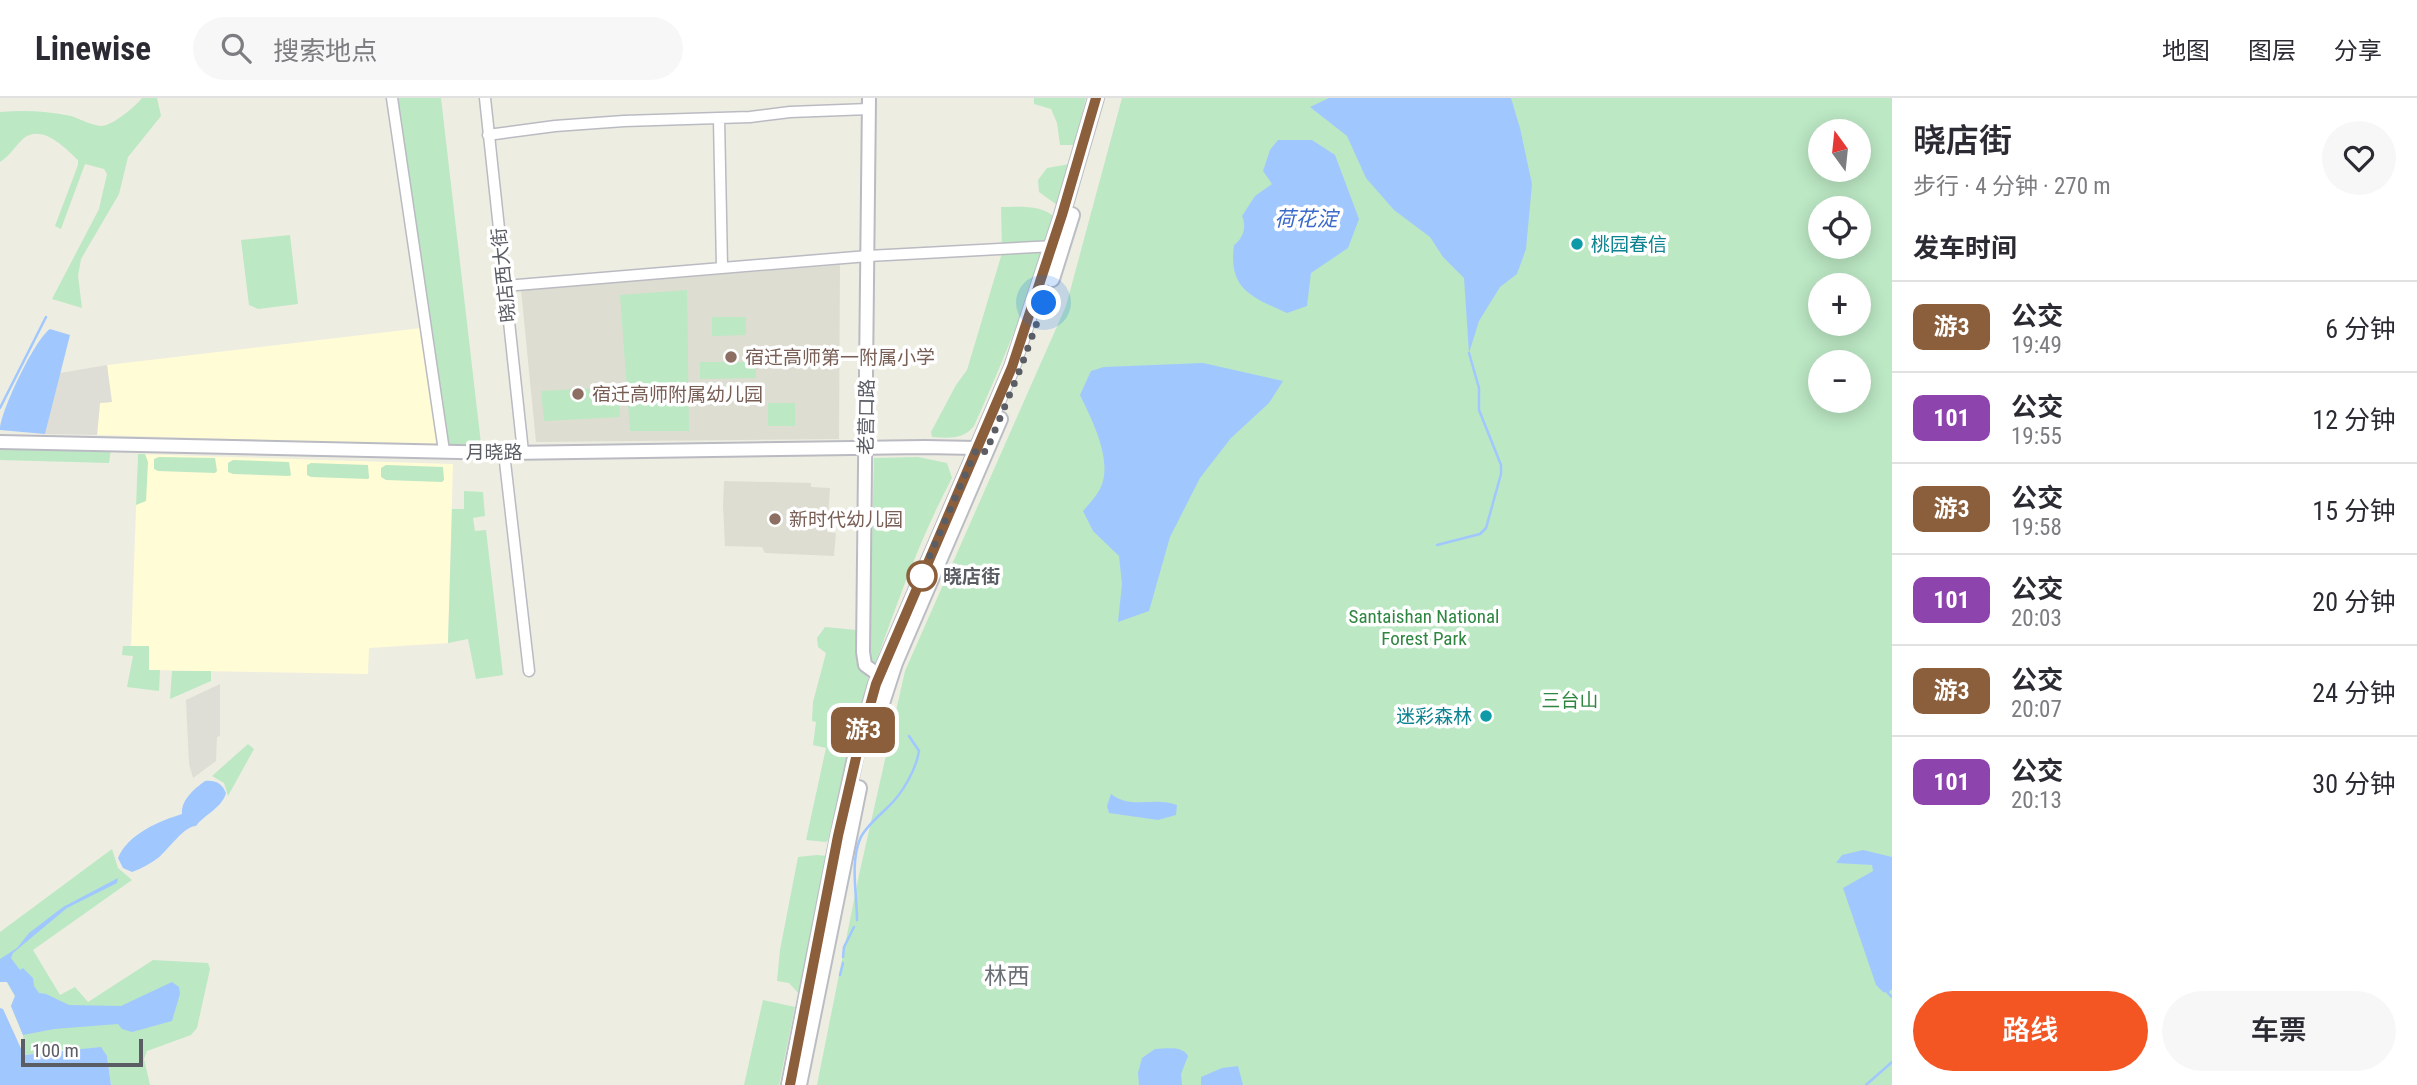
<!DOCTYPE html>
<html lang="zh">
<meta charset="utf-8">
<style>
:root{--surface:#fff;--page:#f7f7f7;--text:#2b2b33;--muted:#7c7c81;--line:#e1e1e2;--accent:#f35523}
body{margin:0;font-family:"Roboto Condensed","Noto Sans SC",sans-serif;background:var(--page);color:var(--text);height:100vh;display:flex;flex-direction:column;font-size:26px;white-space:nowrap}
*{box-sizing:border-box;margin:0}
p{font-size:23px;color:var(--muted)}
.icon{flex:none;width:38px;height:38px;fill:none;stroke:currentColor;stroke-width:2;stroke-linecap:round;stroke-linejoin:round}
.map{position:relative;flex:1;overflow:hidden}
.drawer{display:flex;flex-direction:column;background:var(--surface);width:525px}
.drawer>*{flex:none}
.badge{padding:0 14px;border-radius:10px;font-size:24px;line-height:46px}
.needle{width:46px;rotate:345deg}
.tools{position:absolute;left:1808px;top:21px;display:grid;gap:14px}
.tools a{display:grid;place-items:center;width:63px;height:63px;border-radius:50%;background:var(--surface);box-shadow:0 4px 18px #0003;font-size:35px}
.scale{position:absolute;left:21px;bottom:18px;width:122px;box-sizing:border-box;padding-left:7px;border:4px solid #5a5d64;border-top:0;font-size:19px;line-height:24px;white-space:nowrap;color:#5a5d64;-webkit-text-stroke:5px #fff;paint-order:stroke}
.you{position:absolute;width:35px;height:35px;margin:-18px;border:5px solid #fff;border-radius:50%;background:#1a73e8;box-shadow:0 0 0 10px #1a73e833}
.map>.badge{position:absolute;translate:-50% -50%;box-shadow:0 0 0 4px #fff}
h2{padding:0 21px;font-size:26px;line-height:63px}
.round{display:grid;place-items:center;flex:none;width:74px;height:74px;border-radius:37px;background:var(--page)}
.summary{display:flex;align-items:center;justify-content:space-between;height:119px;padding:0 21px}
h1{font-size:33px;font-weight:600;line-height:52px}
.primary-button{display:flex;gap:14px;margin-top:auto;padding:14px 21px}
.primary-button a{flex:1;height:80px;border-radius:42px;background:var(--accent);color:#fff;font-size:28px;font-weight:600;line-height:80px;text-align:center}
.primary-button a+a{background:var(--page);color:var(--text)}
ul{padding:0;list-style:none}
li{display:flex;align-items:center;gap:21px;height:91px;padding:0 21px;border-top:2px solid var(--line)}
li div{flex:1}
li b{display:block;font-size:26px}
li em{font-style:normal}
li .badge{min-width:77px;font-weight:700;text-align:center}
header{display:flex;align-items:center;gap:42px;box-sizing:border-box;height:98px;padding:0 35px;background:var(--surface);border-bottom:2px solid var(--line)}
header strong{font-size:33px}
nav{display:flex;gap:38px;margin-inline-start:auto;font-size:24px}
.search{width:490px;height:63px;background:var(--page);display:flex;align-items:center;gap:18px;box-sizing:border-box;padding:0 24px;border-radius:38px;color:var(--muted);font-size:26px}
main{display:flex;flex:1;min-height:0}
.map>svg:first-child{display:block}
</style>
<header>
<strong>Linewise</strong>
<div class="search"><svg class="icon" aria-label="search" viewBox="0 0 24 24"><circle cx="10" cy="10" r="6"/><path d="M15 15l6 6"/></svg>搜索地点</div>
<nav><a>地图</a><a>图层</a><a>分享</a></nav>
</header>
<main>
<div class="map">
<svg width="1892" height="987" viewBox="0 0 1892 987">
<rect width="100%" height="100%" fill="#eeede2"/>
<!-- commercial -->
<path fill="#fffcd6" d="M421,230l19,117 -343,-10 3,-32 11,-1 -4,-37z
M138,356l315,10 -5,179 -79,5 -1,26 -219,-4v-24h-18z"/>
<!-- industrial -->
<path fill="#dfded6" d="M107,267l5,37 -12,1 -3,32 -52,-1 15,-61z
M220,586v52l-3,1 -1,24 -23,17 -4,-14 -3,-64z"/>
<!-- education -->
<path fill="#deddd1" d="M840,167l-1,174 -303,3 -15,-152z
M724,383l87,2v4l19,1 -3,44 9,1 -2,23 -69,-3 -3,-6 -37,-1 -2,-40z"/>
<!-- green -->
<path fill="#bce8c4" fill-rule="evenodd" d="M142,0h15l4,18 -33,41 -9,37 -38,65 -3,17 4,32 -30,-9 47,-90 8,-35 -3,-5 -19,-5 -24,65 -6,-3 23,-61v-5c-13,-12 -35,-36 -54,-22 -9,8 -14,18 -24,24v-50c24,-2 47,-1 71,4 9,3 22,10 31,10 11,-1 33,-19 40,-28z
M395,0h46l40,346 -35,1z
M1034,0h52l-12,47h-14l-3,-22 -6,-14 -17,-5z
M1122,0h770v987h-1075l42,-210 46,-204 161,-365zM1820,33h38v39h-38zM1820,110h38v39h-38zM1820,187h38v39h-38zM1820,264h38v39h-38z
M1070,66l-13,41 -18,-13 -1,-12 9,-12z
M1001,109c17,0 42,-3 54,11 -23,71 -50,140 -81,208 -11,14 -26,12 -42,11l-1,-5 25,-47 11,-15 35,-117z
M290,137l8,69 -40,5 -9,-4 -8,-65z
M687,192l2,141h-59l-10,-136z
M712,219h34v18l-34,1z
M700,264h56v16l-56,1z
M618,289l2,30 -76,4 -3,-30z
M768,305h27v23h-27z
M0,350l111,1 -2,14 -109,-3z
M138,356h7l3,8 -2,39 -10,4z
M159,359l56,1 2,13 -2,2 -57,-2 -4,-2v-10z
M918,359l29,6 5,15c-32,60 -54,123 -77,187l-3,1 -3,-4 5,-204z
M233,362l56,2 2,13 -2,1 -56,-2 -5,-2v-9z
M311,365l57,2 1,13 -1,1 -57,-2 -4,-2v-10z
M386,367l57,2 1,13 -2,2 -56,-2 -5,-3v-9z
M464,393l19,1 2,24 -12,2 2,13 11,-1 17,145 -27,4 -8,-40 -20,4 4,-134h12z
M825,529l31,3 1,33 12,16 -20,71 -21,90 -2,2 -20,-2 20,-92 -13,-3 3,-23 -4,-1 1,-19 13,-49 -8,-6 -1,-9z
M123,548h26v24h11l-1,21 -32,-4 6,-31 -11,-1z
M172,573h39v10l-41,18z
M248,646l6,5 -26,47 -4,-13 -12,-7z
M112,751l6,19 14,12 -99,70 27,45 15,-8 13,15 65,-42 55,3 2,6 -13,59 -6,7 -44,16 -3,8 6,26h-39l-4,-29 -35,-7 -48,6 -1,-20 -12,-29 4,-10 -8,-14h-7v-50z
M817,757l10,1 -26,140 -12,-13 -12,-2 3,-31 18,-93z
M763,902l32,7 -16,78h-35z"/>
<!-- water -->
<path fill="#a1c7ff" d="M1329,0h182l9,30 12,56 -6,65 -9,25 -17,13 -21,34 -10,32 -5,-75 -21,-21 -13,-20 -36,-27 -28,-32 -19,-42 -37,-29z
M1278,42h34l23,15 24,64 -11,29 -37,25 -4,33 -20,7c-35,-16 -59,-23 -53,-68 9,-6 13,-19 8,-29l13,-20 17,-12 -9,-13 7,-21z
M50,231l20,6 -25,99 -45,-4c0,-18 35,-91 50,-101z
M1203,265l80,18 -14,22 -38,35 -31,40 -30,59 -21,74 -31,11 4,-38 -3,-28 -26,-25 -10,-20c6,-7 13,-14 17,-22 14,-27 -8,-69 -20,-94l11,-24 13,-4z
M205,683c10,-1 17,2 21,12 -4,15 -21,21 -30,33 -12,0 -27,23 -38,32 -8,6 -18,11 -26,14l-9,-4 -5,-10c10,-24 41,-37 64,-44 -1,-14 12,-25 23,-33z
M1111,696c20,16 44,2 66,11l-1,10 -18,5 -49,-7 -2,-7z
M1863,752l29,7v132l-4,4 -5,-1 -7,-7 -33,-97 30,-17 -1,-6 -36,-2 6,-8z
M118,780l-1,5 -50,25 -54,45 -2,5 9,12 3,-2 10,10 1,8 5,7 7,1 23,11 52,1 51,-24 7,5 1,7 -8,27 -40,11 -10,-3 -4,-5 -64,5 -31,6 -12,-29 4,-10 -8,-14h-7v-23l17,-11 12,-15 34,-26z
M0,910l3,1 21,46 77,-8 6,9 4,29h-111z
M1155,951c11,0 27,-4 33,7l-7,18 1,11h-43l-1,-12 4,-15z
M1238,968l5,19h-42v-8l21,-9z"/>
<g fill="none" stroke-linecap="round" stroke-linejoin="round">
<!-- stream -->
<path stroke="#a1c7ff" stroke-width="2.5" d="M0,310l46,-91
M1437,447l43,-11 6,-6 15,-54v-9l-22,-55v-22l-10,-35
M857,822c0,-26 -7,-56 3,-81 5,-12 19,-23 28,-32 14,-13 28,-37 31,-56l-10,-15
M843,859l1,-10 10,-20
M840,877l3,-12
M1888,895l4,4
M1866,987l26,-23"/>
<defs>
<path id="minor" d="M392,0l52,353
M485,0l38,354
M719,21l3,148
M488,37l67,-9 69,-5 126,-4 40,-5 79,-3
M504,188l364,-30 187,-10
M504,355l25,218"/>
<path id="tertiary" d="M869,0l-6,554 2,13 15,11 9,2
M0,344l504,11 420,-6 53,1 9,4"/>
<path id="secondary" d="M1052,181l20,-64
M873,633l22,-68 105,-244
M789,987l49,-248 19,-88 19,-65 136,-317 50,-152 34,-117
M799,987l60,-297"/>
</defs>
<!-- minor casing -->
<use href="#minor" stroke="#babbc2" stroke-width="13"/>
<!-- tertiary casing -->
<use href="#tertiary" stroke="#babbc2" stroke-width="16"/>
<!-- secondary casing -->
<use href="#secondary" stroke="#bbbdc4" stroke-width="18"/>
<!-- minor -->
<use href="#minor" stroke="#fff" stroke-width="10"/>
<!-- tertiary -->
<use href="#tertiary" stroke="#fff" stroke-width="12"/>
<!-- secondary -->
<use href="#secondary" stroke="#fff" stroke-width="14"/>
</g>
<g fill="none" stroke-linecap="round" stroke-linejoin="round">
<defs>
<path id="line" d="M790,987l48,-249 20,-87 18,-65 136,-317 50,-152 34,-117"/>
</defs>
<!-- line casing -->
<use href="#line" stroke="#fff" stroke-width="16"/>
<!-- line -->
<use href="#line" stroke="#8b5e3c" stroke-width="10"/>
<!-- walk -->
<path stroke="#5a5d64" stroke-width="7" stroke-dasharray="0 12.6" d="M922,478l-4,7 59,-135 9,4 35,-85 23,-64"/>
</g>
<!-- markers -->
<g fill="#0f9aa8" stroke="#fff" stroke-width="2.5">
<circle cx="1577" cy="146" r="7"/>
<circle cx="1486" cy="618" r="7"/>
</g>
<g fill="#8d6e63" stroke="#fff" stroke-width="2.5">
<circle cx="731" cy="259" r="7"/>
<circle cx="578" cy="296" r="7"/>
<circle cx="775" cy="421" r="7"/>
</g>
<circle fill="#fff" stroke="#8b5e3c" stroke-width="3.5" cx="922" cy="478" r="14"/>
<g text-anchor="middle" stroke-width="7" stroke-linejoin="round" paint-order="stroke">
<!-- culture labels -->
<g font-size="19" fill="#0d838f" stroke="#fff" text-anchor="start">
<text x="1591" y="153">桃园春信</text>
<text x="1472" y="625" text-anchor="end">迷彩森林</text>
</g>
<!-- street labels -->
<g font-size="19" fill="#5a5d64" stroke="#fff">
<text transform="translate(503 177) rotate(-96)" y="7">晓店西大街</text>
<text transform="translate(866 319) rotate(-89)" y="7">老营口路</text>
<text x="494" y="361">月晓路</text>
</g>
<!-- education labels -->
<g font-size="19" fill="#785e54" stroke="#fff" text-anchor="start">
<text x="745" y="266">宿迁高师第一附属小学</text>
<text x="592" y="303">宿迁高师附属幼儿园</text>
<text x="789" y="428">新时代幼儿园</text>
</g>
<!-- stop labels -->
<g font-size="19" font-weight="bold" fill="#5a5d64" stroke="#fff" text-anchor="start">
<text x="943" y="485">晓店街</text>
</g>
<!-- park labels -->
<g font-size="19" fill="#2f8641" stroke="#fff">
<text x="1424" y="525">Santaishan National<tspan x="1424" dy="22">Forest Park</tspan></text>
<text x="1570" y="609">三台山</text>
</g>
<!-- water labels -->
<g font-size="21" font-style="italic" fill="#3c6aca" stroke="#fff">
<text x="1306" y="128">荷花淀</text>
</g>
<!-- quarter labels -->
<g font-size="23" fill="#6b6f76" stroke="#fff">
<text x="1007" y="886">林西</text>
</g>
</g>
</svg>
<div class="tools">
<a><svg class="needle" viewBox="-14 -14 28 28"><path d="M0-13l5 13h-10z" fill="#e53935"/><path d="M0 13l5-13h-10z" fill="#7c7c81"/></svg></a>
<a><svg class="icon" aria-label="locate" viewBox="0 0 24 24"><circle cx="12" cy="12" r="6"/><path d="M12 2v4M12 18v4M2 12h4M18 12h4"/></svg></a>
<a>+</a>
<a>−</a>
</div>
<div class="scale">100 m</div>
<div class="you" style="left:1044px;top:205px"></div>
<b class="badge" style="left:863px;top:632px;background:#8b5e3c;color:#fff">游3</b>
</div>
<section class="drawer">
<div class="summary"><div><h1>晓店街</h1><p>步行 · 4 分钟 · 270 m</p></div><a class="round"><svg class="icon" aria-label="heart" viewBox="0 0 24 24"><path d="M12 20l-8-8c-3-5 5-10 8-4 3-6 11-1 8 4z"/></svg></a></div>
<h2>发车时间</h2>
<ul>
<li><span class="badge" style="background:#8b5e3c;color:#fff">游3</span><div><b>公交</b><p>19:49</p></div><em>6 分钟</em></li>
<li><span class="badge" style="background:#8e44ad;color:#fff">101</span><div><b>公交</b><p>19:55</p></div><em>12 分钟</em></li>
<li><span class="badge" style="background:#8b5e3c;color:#fff">游3</span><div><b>公交</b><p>19:58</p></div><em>15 分钟</em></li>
<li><span class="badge" style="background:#8e44ad;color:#fff">101</span><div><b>公交</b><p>20:03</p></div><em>20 分钟</em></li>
<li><span class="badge" style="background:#8b5e3c;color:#fff">游3</span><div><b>公交</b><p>20:07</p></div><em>24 分钟</em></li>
<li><span class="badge" style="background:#8e44ad;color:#fff">101</span><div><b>公交</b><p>20:13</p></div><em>30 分钟</em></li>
</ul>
<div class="primary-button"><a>路线</a><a>车票</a></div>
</section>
</main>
